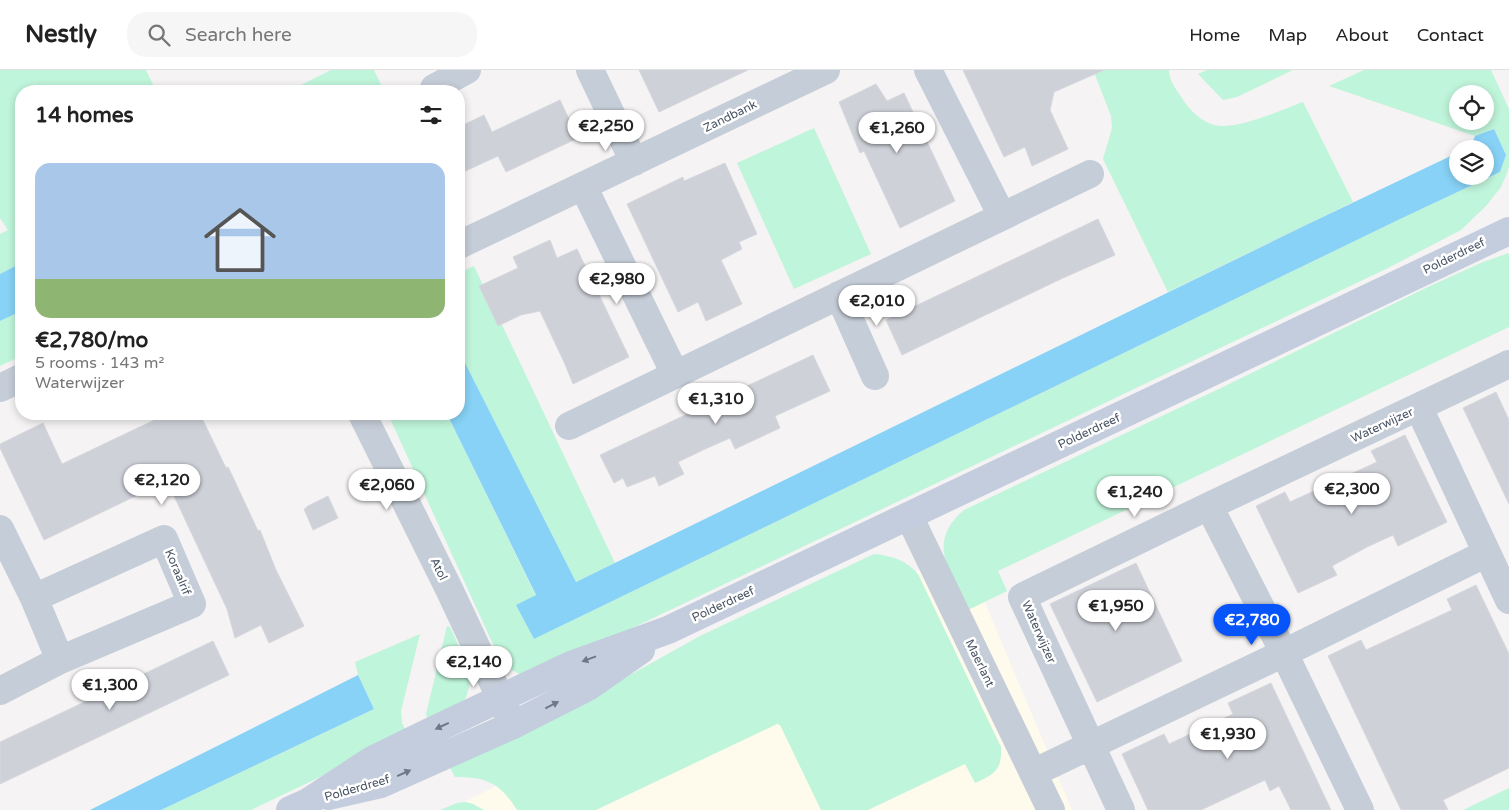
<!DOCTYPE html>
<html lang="en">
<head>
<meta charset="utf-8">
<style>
  :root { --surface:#fff; --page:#f6f6f6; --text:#222; --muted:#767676; --line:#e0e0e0; --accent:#0755fa }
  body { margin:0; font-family:"Varela Round",sans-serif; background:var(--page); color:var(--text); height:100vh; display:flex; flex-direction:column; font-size:19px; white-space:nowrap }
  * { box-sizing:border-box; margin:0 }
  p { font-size:16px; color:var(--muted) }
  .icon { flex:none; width:28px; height:28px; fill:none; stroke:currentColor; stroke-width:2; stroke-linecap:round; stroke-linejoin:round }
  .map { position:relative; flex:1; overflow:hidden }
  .side { position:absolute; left:15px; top:15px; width:450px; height:335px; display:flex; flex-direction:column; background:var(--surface); border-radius:20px; box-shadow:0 2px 8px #0003 }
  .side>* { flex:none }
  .buttons { position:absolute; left:1449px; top:15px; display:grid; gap:10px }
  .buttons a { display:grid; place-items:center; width:45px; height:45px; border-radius:50%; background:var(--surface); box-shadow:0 2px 8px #0003; font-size:25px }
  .price { position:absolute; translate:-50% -42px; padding:0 11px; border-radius:18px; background:#fff; color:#222; font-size:16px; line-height:32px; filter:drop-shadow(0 1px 2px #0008) }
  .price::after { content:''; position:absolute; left:50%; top:30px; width:15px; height:11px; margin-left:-8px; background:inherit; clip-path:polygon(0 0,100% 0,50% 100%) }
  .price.on { background:var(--accent); color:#fff }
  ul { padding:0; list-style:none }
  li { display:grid; align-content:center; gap:10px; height:265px; padding:0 20px }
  li span { display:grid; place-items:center; height:155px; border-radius:15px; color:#555 }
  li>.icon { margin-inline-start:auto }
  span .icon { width:90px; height:90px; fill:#fffc; stroke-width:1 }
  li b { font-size:21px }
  h2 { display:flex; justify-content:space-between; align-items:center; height:60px; padding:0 20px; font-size:21px }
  header { display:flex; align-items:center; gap:30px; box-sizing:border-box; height:70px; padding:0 25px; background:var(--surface); border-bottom:1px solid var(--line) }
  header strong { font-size:24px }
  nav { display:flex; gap:28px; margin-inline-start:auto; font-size:18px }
  .search { width:350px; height:45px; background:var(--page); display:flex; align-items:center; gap:12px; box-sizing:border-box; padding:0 18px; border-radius:20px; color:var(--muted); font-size:19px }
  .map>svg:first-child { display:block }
  .commercial { fill:#fefbed }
  .green { fill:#bff5da; fill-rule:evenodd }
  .water { fill:#87d2f6 }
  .building { fill:#ced1d8; stroke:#d6d8de }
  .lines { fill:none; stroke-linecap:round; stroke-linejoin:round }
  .street { stroke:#c5cdd8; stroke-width:28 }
  .secondary { stroke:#c4cddd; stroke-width:28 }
  .oneway { fill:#6d7888 }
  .labels { text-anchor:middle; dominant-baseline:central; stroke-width:5; stroke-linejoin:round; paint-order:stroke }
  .street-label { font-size:12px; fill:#485363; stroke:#fff }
</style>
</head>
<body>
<header>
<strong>Nestly</strong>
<div class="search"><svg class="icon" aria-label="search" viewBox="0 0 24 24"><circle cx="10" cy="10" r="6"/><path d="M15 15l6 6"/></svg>Search here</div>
<nav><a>Home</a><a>Map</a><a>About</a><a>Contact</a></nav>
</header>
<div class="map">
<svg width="1509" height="740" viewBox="0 0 1509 740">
  <rect width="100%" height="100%" fill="#f5f3f3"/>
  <path class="commercial" d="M962,478L1072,740H449Z"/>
  <path class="green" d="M0,0H146L156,21H21V193L0,204V164L8,160L0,148Z
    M331,0H374L384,21H289Z
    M1104,0H1169C1169,11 1176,19 1182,28C1189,40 1205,56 1221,56C1243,57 1282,40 1303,32L1353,132L1168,222L1103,89L1112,58L1111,46L1094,2Z
    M1207,0H1293L1237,27L1223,30L1198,4Z
    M1364,0H1491L1509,39V96L1507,103L1501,117L1486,136L1461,160L1386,199L540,602C535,603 528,606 523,605C507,602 498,583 491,570L388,344H447L536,526L517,535L534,569L1398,150L1500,102L1506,85L1494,59L1475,66L1329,16ZM1458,24H1485V51H1458Z
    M814,58L871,184L794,219L737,93Z
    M1509,183V257L998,501L1007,521L968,540C951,503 925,473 964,440L1223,317L1430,216L1483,192Z
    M474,196L615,493L576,512L459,281V203Z
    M21,241V286L0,296V251Z
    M874,484C892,486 906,490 918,504L1001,677C1002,700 995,704 975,713L965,694L868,740H821L780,655L777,654L596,740H517C500,713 487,707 455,707L447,692L621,610L700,566Z
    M447,556L450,557L468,596C471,608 470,625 461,635C454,641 438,648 429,652L426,644Z
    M420,564L401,641L402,653L408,665L251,740H161L374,639L358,605L355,592Z
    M1509,718V740H1463Z
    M466,732L473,734L484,740H440L457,733Z"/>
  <path class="water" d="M1494,59L1506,85L1500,102L1398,150L534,569L516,535L536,525L447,344H459V281L576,512L1306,155L1457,83L1458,106H1485V79H1466L1472,73L1475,66Z
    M21,193V241L0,251V204Z
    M358,605L374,639L161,740H90Z"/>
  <path class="building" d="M639,0H748L659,42Z
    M963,0H1104L1054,22L1050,40L1068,79L1032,96L1025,77L1004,87Z
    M876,14L887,31L904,23L955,131L900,158L864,81L860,83L839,32Z
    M560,30L578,68L506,102L498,86L459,104V57L484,45L492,62Z
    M725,93L757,164L739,172L742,179L721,190L742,234L706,251L698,232L678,242L627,134L683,107L684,111Z
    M1098,149L1115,185L1063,208L902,285L886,250Z
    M550,170L557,188L577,179L629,287L573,314L564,292L540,241L521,245L498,256L479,216L518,198L513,187Z
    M813,285L830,321L775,346L780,358L735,379L730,368L703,380L678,392L684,404L659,416L655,406L627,417L623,408L614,413L600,385Z
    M1496,322L1509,350V434L1463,338Z
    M167,344H200L226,398L228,397L232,405L258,461L260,460L276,500L304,556L269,573L261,555L235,568L227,539L167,411L44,470L0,378V374L43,353L62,394Z
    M1405,365L1447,452L1398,476L1393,465L1367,477L1332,496L1337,505L1298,523L1256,436L1285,422L1290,432L1377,392L1371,381Z
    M328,426L338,448L313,460L304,439L307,438L306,437Z
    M1136,493L1182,591L1097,632L1050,534Z
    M1476,515L1509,584V698L1443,730L1448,740H1401L1328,586L1361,570L1366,580L1452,540L1447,529Z
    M213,571L229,605L0,714V672Z
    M1271,613L1331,740H1291L1279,716L1270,721L1265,710L1201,740H1148L1122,684L1164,664L1169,674L1233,644L1228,633Z"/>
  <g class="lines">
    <path class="street" d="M590,0L634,92
      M928,0L1002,146
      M434,18L467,0
      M583,116L675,304
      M459,175L826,0
      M839,225L875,306
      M0,318L21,308
      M1419,338L1509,530
      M362,344L449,519L513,655
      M569,356L1090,104
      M1209,436L1284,583L1360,740
      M909,446L1051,740
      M0,459L34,528L60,590
      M0,621L60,590L192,534L164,469L34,528
      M1033,703L1284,583L1487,483
      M1121,740L1022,527L1209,436L1509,294"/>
    <path class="secondary" d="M328,726L381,714L513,655L588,617L641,580
      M290,740L308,732L372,690L423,665L571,595L668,560L1509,161"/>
  </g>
  <defs><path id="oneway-solid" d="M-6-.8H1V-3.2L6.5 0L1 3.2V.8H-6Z" transform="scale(1.25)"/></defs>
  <g class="oneway">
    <use href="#oneway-solid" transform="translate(589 589) rotate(160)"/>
    <use href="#oneway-solid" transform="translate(552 635) rotate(-27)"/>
    <use href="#oneway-solid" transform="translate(442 656) rotate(155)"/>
    <use href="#oneway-solid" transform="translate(404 703) rotate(-24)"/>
  </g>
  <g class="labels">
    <g class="street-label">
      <text transform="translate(730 46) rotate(-26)">Zandbank</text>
      <text transform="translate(1454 186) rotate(-26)">Polderdreef</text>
      <text transform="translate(1382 355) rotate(-25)">Waterwijzer</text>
      <text transform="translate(1089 361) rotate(-25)">Polderdreef</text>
      <text transform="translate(439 499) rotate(64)">Atol</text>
      <text transform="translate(178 502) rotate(67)">Koraalrif</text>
      <text transform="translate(723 534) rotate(-25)">Polderdreef</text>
      <text transform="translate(1039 562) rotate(66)">Waterwijzer</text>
      <text transform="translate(980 593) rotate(64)">Maerlant</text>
      <text transform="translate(357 718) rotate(-16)">Polderdreef</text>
    </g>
  </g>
</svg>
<div class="buttons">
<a><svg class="icon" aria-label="locate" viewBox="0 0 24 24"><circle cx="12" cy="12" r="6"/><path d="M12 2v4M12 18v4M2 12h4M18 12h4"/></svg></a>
<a><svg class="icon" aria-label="layers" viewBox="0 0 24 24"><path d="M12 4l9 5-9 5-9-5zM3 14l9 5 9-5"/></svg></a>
</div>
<b class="price" style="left:606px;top:82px">€2,250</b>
<b class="price" style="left:897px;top:84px">€1,260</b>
<b class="price" style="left:617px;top:235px">€2,980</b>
<b class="price" style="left:877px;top:257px">€2,010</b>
<b class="price" style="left:716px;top:355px">€1,310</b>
<b class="price" style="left:162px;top:436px">€2,120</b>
<b class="price" style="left:387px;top:441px">€2,060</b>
<b class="price" style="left:1352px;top:445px">€2,300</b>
<b class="price" style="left:1135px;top:448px">€1,240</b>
<b class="price" style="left:1116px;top:562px">€1,950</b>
<b class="price on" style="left:1252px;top:576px">€2,780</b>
<b class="price" style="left:474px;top:618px">€2,140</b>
<b class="price" style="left:110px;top:641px">€1,300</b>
<b class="price" style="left:1228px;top:690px">€1,930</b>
<section class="side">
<h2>14 homes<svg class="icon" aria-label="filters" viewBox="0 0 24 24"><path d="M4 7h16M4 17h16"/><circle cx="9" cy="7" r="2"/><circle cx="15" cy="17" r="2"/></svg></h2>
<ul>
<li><span style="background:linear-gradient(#a9c7e8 75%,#8fb573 0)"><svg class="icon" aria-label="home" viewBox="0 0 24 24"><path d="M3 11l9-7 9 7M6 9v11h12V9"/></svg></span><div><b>€2,780/mo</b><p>5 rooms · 143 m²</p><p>Waterwijzer</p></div></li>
</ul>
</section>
</div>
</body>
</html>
